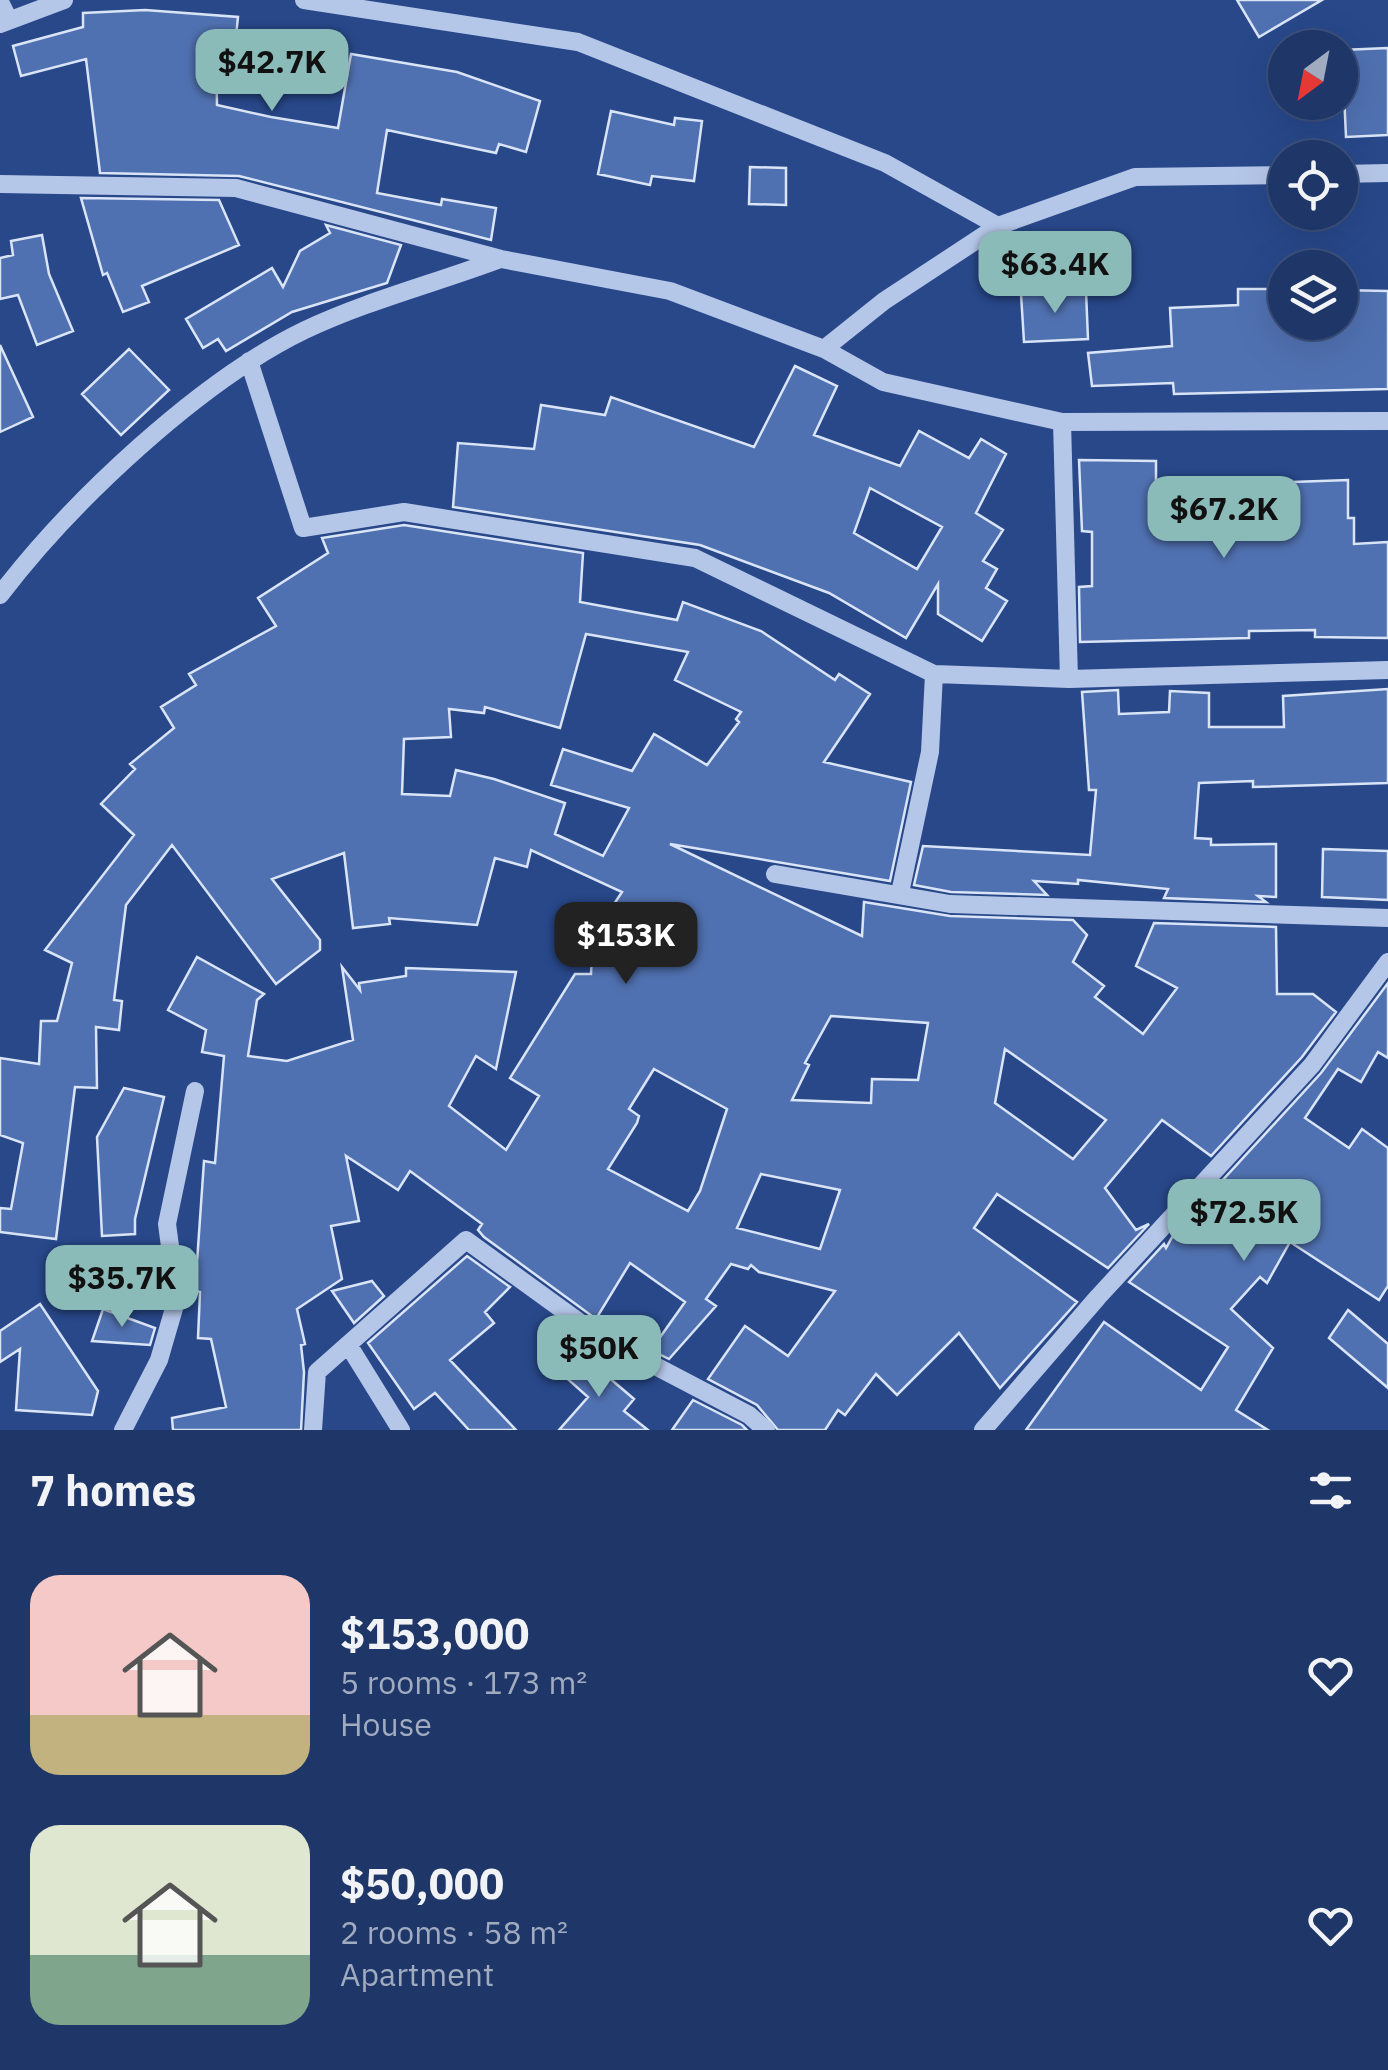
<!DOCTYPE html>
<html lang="en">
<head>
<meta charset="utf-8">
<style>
  :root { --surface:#1e3668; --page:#263e6e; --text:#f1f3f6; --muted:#a1abc0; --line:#3c507c; --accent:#8bbbb9 }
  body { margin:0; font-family:"IBM Plex Sans",sans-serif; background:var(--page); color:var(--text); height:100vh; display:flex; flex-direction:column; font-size:38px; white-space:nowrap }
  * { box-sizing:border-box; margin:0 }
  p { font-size:32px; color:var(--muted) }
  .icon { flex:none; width:55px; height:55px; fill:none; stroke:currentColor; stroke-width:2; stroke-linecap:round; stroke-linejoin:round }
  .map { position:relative; height:1430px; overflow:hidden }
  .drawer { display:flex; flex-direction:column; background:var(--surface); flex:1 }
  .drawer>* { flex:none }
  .needle { width:65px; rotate:212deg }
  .fabs { position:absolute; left:1268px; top:30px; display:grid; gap:20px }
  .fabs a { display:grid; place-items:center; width:90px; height:90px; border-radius:50%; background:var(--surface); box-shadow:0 10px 40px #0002,0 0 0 2px var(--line); font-size:50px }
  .price { position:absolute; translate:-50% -85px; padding:0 22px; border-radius:20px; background:var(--accent); color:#111; font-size:32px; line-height:65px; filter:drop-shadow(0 2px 5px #0008) }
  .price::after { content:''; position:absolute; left:50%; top:60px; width:30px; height:22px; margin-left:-15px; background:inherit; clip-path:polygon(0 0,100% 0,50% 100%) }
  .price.selected { background:#222; color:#fff }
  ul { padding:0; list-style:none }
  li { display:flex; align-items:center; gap:30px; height:250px; padding:0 30px }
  li span { display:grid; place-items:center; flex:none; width:280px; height:200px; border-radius:30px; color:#555 }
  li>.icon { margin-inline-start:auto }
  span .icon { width:120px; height:120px; fill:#fffc; stroke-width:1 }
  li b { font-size:42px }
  h2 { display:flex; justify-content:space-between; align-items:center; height:120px; padding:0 30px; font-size:42px }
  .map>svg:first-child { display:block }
  .building { fill:#5071b1; stroke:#d9e4f7; stroke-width:2.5; fill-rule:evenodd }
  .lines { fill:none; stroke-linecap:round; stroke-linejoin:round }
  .minor { stroke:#b5c7e9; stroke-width:18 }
</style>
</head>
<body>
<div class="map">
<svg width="1388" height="1430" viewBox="0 0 1388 1430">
  <rect width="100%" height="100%" fill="#28488a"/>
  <path class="building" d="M1237,0H1322L1259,37Z
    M145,10L238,17L235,46L216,45L217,105L271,117L338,128L351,54L457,72L540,101L526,152L499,144L496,153L387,130L377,193L441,205L442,199L496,208L491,240L239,176L100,173L86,59L21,76L13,46L83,27V13Z
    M1388,48V135L1346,137L1342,50Z
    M611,111L674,125L675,118L702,121L694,181L652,176L650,185L598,174Z
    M750,167L786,168V205L749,204Z
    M81,198L219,200L239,245L142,286L149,302L123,312L107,273L103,275Z
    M326,225L401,245L387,283L292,312L226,351L218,339L203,348L186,319L272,268L283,287L300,251L330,233Z
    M42,235L49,274L73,331L37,345L18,295L0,299V258L13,255L11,241Z
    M1238,289H1275V296L1285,294V322H1340V290L1388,291V389L1174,394L1173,383L1092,386L1088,353L1172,346L1170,308L1238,305Z
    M1086,291L1088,339L1024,342L1021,294Z
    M0,345L33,417L0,432Z
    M129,349L169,390L121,435L82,394Z
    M795,366L837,386L814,435L900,466L919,431L969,458L981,439L1006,454L976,513L1003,530L983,561L997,569L986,588L1007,601L982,641L938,614V584L906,638L829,593L700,545L453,507L458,443L534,449L541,405L605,415L611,397L754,447ZM870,488L942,527L917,569L854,533Z
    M1079,460L1156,461V492H1294L1293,482L1348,480V518H1354V544L1388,542V638L1315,637V630L1249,631V638L1080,642L1079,587L1092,586V532L1082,531Z
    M404,525L583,553L580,602L677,620L683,602L761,631L835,680L839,674L870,694L824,762L911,782L890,881L670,844L862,936L864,902L950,916L1073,920L1087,935L1073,962L1104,986L1095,997L1143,1034L1177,988L1136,966L1154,923L1276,927L1277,994H1313L1336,1012L1302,1057L1211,1156L1162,1120L1105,1188L1136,1230L1149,1224L1108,1268L997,1194L974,1228L1077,1302L1000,1388L959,1333L897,1395L876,1374L845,1415L838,1410L825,1430H778L757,1405L708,1379L745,1326L788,1356L835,1291L759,1272L751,1265L748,1269L731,1264L706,1299L716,1306L669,1359L651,1350L685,1302L630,1263L596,1319L484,1237L478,1230L482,1224L410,1171L398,1190L346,1156L359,1221L331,1226L342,1279L297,1309L305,1344L301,1345L304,1372L301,1430H173L172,1418L226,1407L211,1339L198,1338L200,1292L195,1291L204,1161L215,1163L224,1056L202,1052L206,1030L168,1010L197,957L264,994L257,1000L248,1056L287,1061L353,1040L342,967L360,990L359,983L406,976V968L516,972L496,1069L476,1056L449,1106L506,1150L539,1096L510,1078L575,974H591L593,936L622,892L531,850L527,867L495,858L477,925L389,918L390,924L353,928L344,853L272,879L320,940V950L276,984L172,845L126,905L114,1000L122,1001L119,1030L96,1027L97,1088L75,1087L56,1239L0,1232V1208L11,1209L23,1143L0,1135V1058L39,1064L41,1021H57L72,963L45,950L134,835L101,804L135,769L130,764L174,728L161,707L196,685L189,674L276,626L258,598L328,553L322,538ZM586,634L688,652L675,680L741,712L736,719L739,722L707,765L654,734L632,771L563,749L551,785L629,808L603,856L555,834L565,803L494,779L456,770L450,796L402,794L404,739L451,737L449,709L484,713L485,707L560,728ZM831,1016L928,1023L918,1080L872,1079L871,1103L792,1100L809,1065L805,1063ZM1005,1049L1106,1120L1073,1159L995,1103ZM654,1069L727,1109L700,1191L688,1211L608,1169L637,1123L639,1116L629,1109ZM761,1174L840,1190L820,1249L737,1228Z
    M1388,689V783L1253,787V781L1199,783L1195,838L1211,839V845L1276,844V897L1258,896L1266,902L1164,898L1168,889L1078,880V884L1034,881L1047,895L951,892L914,885L923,846L1090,855L1096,790H1089L1082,692L1118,690L1119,714L1169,712L1170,691L1209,693V727H1284L1283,696Z
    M1323,849L1388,851V900L1322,897Z
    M1388,983V1058L1378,1052L1361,1082L1338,1069L1305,1118L1349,1148L1362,1129L1388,1148V1286L1379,1300L1290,1242L1267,1283L1260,1277L1231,1309L1273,1348L1236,1410L1268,1430H1026L1104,1322L1201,1390L1228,1347L1129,1282L1164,1244L1166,1248L1175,1232L1321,1073Z
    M124,1088L164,1097L135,1219V1234L102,1236L97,1137Z
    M467,1256L510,1287L485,1312L494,1323L450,1360L516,1430H469L435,1393L414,1409L368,1343Z
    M372,1281L384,1296L354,1323L332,1291Z
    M40,1304L98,1391L92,1415L16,1410L20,1349L0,1362V1331Z
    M103,1309L155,1328L150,1345L92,1341Z
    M1348,1310L1388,1344V1388L1329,1338Z
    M580,1353L634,1399L624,1411L648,1430H559L588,1397L562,1374Z
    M693,1400L742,1425L747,1430H672Z"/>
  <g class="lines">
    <path class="minor" d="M304,0L578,42L885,163L998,226
      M0,2L9,20
      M0,24L64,0
      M1340,174L1388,173
      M0,184L236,188L501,259L670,291L824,349L884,301L998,226L1135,177L1285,175
      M824,349L883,382L1062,422L1388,421
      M249,361L303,528L404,512L695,558L934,674L1069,679L1388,670
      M1062,422L1069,679
      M0,595C71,502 199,381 305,330C366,301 436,283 500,259
      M775,874L950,904L1388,918
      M900,893L930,752L934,674
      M349,1346L401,1430
      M123,1430L159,1360L177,1298L167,1224L195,1091
      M313,1430L317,1372L466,1240L600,1337L749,1415L766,1430
      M983,1430L1098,1297L1312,1065L1388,962"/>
  </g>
</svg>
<div class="fabs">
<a><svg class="needle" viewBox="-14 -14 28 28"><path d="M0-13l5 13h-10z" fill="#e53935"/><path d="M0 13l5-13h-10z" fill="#a1abc0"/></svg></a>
<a><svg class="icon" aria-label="locate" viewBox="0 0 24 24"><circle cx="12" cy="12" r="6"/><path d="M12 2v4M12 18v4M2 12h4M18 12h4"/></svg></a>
<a><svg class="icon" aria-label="layers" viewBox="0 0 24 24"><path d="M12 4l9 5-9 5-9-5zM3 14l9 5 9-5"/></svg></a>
</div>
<b class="price" style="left:272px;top:114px">$42.7K</b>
<b class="price" style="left:1055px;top:316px">$63.4K</b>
<b class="price" style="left:1224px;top:561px">$67.2K</b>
<b class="price selected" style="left:626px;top:987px">$153K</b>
<b class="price" style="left:1244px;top:1264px">$72.5K</b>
<b class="price" style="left:122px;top:1330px">$35.7K</b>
<b class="price" style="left:599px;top:1400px">$50K</b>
</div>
<section class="drawer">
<h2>7 homes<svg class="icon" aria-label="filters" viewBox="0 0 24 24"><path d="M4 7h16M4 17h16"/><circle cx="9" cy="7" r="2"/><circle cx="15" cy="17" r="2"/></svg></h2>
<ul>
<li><span style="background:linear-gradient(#f6c9c9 70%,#c2b280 0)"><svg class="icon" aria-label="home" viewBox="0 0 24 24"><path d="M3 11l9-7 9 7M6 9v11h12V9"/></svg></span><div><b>$153,000</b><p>5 rooms · 173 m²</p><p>House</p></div><svg class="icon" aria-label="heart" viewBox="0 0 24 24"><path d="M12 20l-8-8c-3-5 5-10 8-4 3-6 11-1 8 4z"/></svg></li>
<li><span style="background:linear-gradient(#dfe7d0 65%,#7fa58c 0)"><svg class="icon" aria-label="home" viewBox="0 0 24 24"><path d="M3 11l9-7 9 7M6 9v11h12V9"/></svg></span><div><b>$50,000</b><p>2 rooms · 58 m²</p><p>Apartment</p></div><svg class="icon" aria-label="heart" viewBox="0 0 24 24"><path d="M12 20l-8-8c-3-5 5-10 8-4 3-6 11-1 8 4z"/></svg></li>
</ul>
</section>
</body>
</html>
